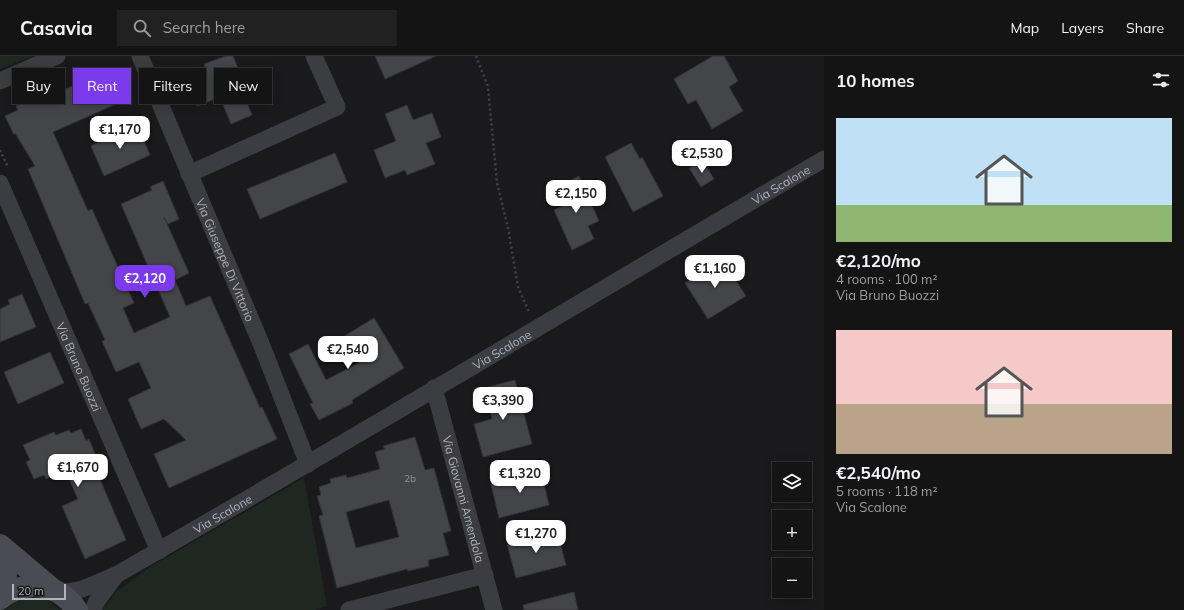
<!DOCTYPE html>
<html lang="en">
<head>
<meta charset="utf-8">
<style>
  :root { --surface:#141415; --page:#212122; --text:#f1f3f6; --muted:#9d9ea0; --line:#333334; --accent:#7c3aed }
  body { margin:0; font-family:Mulish,sans-serif; background:var(--page); color:var(--text); height:100vh; display:flex; flex-direction:column; font-size:15px; white-space:nowrap }
  * { box-sizing:border-box; margin:0 }
  p { font-size:13px; color:var(--muted) }
  .icon { flex:none; width:22px; height:22px; fill:none; stroke:currentColor; stroke-width:2; stroke-linecap:round; stroke-linejoin:round }
  .map { position:relative; flex:1; overflow:hidden }
  .details { display:flex; flex-direction:column; background:var(--surface); width:360px }
  .details>* { flex:none }
  .guide { position:absolute; left:12px; top:12px; width:380px; height:36px; display:flex; gap:8px }
  .controls { position:absolute; left:772px; top:406px; display:grid; gap:8px }
  .controls a { display:grid; place-items:center; width:40px; height:40px; border-radius:0px; background:var(--surface); box-shadow:0 2px 10px #0003,0 0 0 1px var(--line); font-size:20px }
  .scale { position:absolute; left:12px; bottom:10px; width:54px; box-sizing:border-box; padding-left:4px; border:2px solid #acb3bc; border-top:0; font-size:11px; line-height:14px; white-space:nowrap; color:#acb3bc; -webkit-text-stroke:3px #151517; paint-order:stroke }
  .price { position:absolute; translate:-50% -34px; padding:0 9px; border-radius:8px; background:#fff; color:#222; font-size:13px; line-height:26px; filter:drop-shadow(0 1px 2px #0008) }
  .price::after { content:''; position:absolute; left:50%; top:24px; width:12px; height:9px; margin-left:-6px; background:inherit; clip-path:polygon(0 0,100% 0,50% 100%) }
  .price.on { background:var(--accent); color:#fff }
  ul { padding:0; list-style:none }
  li { display:grid; align-content:center; gap:8px; height:212px; padding:0 12px }
  li span { display:grid; place-items:center; height:124px; border-radius:0px; color:#555 }
  li>.icon { margin-inline-start:auto }
  span .icon { width:72px; height:72px; fill:#fffc; stroke-width:1 }
  li b { font-size:17px }
  h2 { display:flex; justify-content:space-between; align-items:center; height:48px; padding:0 12px; font-size:17px }
  .tag { padding:0 14px; border-radius:0px; background:var(--surface); box-shadow:0 2px 10px #0003,0 0 0 1px var(--line); font-size:14px; line-height:36px }
  .tag.on { background:var(--accent); color:#fff }
  header { display:flex; align-items:center; gap:24px; box-sizing:border-box; height:56px; padding:0 20px; background:var(--surface); border-bottom:1px solid var(--line) }
  header strong { font-size:19px }
  nav { display:flex; gap:22px; margin-inline-start:auto; font-size:14px }
  .search { width:280px; height:36px; background:var(--page); display:flex; align-items:center; gap:10px; box-sizing:border-box; padding:0 14px; border-radius:0px; color:var(--muted); font-size:15px }
  main { display:flex; flex:1; min-height:0 }
  .map>svg:first-child { display:block }
  .green { fill:#1f2820 }
  .building { fill:#444549; stroke:#343438; fill-rule:evenodd }
  .lines { fill:none; stroke-linecap:round; stroke-linejoin:round }
  .path { stroke:#414449; stroke-width:2.5; stroke-dasharray:2 3; stroke-linecap:butt }
  .street { stroke:#3b3d42; stroke-width:17 }
  .secondary { stroke:#494c52; stroke-width:22 }
  .labels { text-anchor:middle; dominant-baseline:central; stroke-width:3; stroke-linejoin:round; paint-order:stroke }
  .number-label { font-size:10px; fill:#92989f }
  .street-label { font-size:12px; fill:#acb3bc; stroke:#151517 }
</style>
</head>
<body>
<header>
<strong>Casavia</strong>
<div class="search"><svg class="icon" aria-label="search" viewBox="0 0 24 24"><circle cx="10" cy="10" r="6"/><path d="M15 15l6 6"/></svg>Search here</div>
<nav><a>Map</a><a>Layers</a><a>Share</a></nav>
</header>
<main>
<div class="map">
<svg width="824" height="554" viewBox="0 0 824 554">
  <rect width="100%" height="100%" fill="#1a1a1c"/>
  <path class="green" d="M0,0H34L0,13Z
    M304,422L327,550L314,554H103L116,536L150,511Z
    M36,541L47,544L60,554H6C15,545 23,542 36,541Z"/>
  <path class="building" d="M226,0H233L241,19L255,13L265,37L246,44L252,59L231,68L220,41L197,50L186,22L206,14L204,8Z
    M375,0H436L385,23Z
    M713,0H724L738,25L729,31L743,55L712,73L696,44L688,48L674,23Z
    M111,13L125,44L53,76L88,155L92,153L134,247L123,252L134,277L170,261L121,148L152,134L150,131L163,125L179,163L168,168L164,161L189,217L175,224L186,250L210,240L260,352L262,351L277,383L169,432L154,398L186,384L164,363L141,373L128,343L151,332L139,306L116,316L102,285L105,284L88,247L85,248L28,113L35,110L15,77L14,79L5,60L18,54L16,50L45,37L47,41Z
    M407,49L413,64L432,57L441,81L426,87L435,108L407,119L405,114L385,122L374,94L396,85L385,58Z
    M137,69L150,99L104,120L91,90Z
    M631,87L640,103L642,101L663,140L633,156L605,101Z
    M335,97L347,126L260,163L247,133Z
    M703,105L714,123L701,131L689,112Z
    M579,120L599,165L588,170L594,183L572,194L554,154L567,148L559,130Z
    M722,203L746,240L708,263L685,227Z
    M22,238L36,271L0,286V253L10,248L8,244Z
    M374,262L404,312L352,344L353,347L319,364L310,348L313,347L289,298L308,288L326,324L359,307L343,281Z
    M50,296L64,327L18,348L4,316Z
    M515,324L532,388L483,401L474,368L492,363L484,332Z
    M81,373L86,385L89,383L98,405L93,407L126,484L85,503L62,450L78,443L65,414L46,423L44,419L34,423L26,406L30,404L23,389L54,376L56,379L69,374L71,377Z
    M415,381L425,414L434,412L451,475L443,477L449,499L428,504L429,510L408,515L407,513L337,532L319,460L323,459L317,440L321,439L319,431L331,427L330,423L346,419L347,422L380,413L375,396L385,393L383,390ZM389,444L399,481L356,492L346,456Z
    M541,415L549,449L499,462L491,428Z
    M557,475L566,509L516,522L507,488Z
    M574,536L578,554H524L523,549Z"/>
  <g class="lines">
    <path class="path" d="M476,0L488,31L497,127L508,172L518,231L529,256
      M0,94L8,111"/>
    <g class="street">
      <path id="s1" d="M140,0L262,290L308,408"/>
      <path d="M0,25L57,0"/>
      <path d="M189,118L337,51L314,0"/>
      <path id="s2" d="M0,127L159,495"/>
      <path id="s3" d="M434,332L494,554"/>
      <path id="s4" d="M58,535C77,539 98,526 116,519C353,383 588,241 824,103"/>
      <path d="M93,554L97,545L116,519"/>
      <path d="M349,554L485,519"/>
    </g>
    <path class="secondary" d="M0,489L51,532
      M0,490L6,518L0,542
      M0,543C26,522 58,527 77,554"/>
  </g>
  <g class="labels">
    <g class="number-label">
      <text x="410" y="422">2b</text>
    </g>
    <g class="street-label">
      <text stroke="none"><textPath href="#s4" startOffset="832">Via Scalone</textPath></text>
      <text stroke="none"><textPath href="#s1" startOffset="221">Via Giuseppe Di Vittorio</textPath></text>
      <text stroke="none"><textPath href="#s4" startOffset="508">Via Scalone</textPath></text>
      <text stroke="none"><textPath href="#s2" startOffset="200">Via Bruno Buozzi</textPath></text>
      <text stroke="none"><textPath href="#s3" startOffset="115">Via Giovanni Amendola</textPath></text>
      <text stroke="none"><textPath href="#s4" startOffset="184">Via Scalone</textPath></text>
    </g>
  </g>
</svg>
<div class="controls">
<a><svg class="icon" aria-label="layers" viewBox="0 0 24 24"><path d="M12 4l9 5-9 5-9-5zM3 14l9 5 9-5"/></svg></a>
<a>+</a>
<a>−</a>
</div>
<div class="scale">20 m</div>
<b class="price" style="left:120px;top:94px">€1,170</b>
<b class="price" style="left:702px;top:118px">€2,530</b>
<b class="price" style="left:576px;top:158px">€2,150</b>
<b class="price" style="left:715px;top:233px">€1,160</b>
<b class="price on" style="left:145px;top:243px">€2,120</b>
<b class="price" style="left:348px;top:314px">€2,540</b>
<b class="price" style="left:503px;top:365px">€3,390</b>
<b class="price" style="left:78px;top:432px">€1,670</b>
<b class="price" style="left:520px;top:438px">€1,320</b>
<b class="price" style="left:536px;top:498px">€1,270</b>
<div class="guide">
<a class="tag">Buy</a>
<a class="tag on">Rent</a>
<a class="tag">Filters</a>
<a class="tag">New</a>
</div>
</div>
<section class="details">
<h2>10 homes<svg class="icon" aria-label="filters" viewBox="0 0 24 24"><path d="M4 7h16M4 17h16"/><circle cx="9" cy="7" r="2"/><circle cx="15" cy="17" r="2"/></svg></h2>
<ul>
<li><span style="background:linear-gradient(#bfe0f5 70%,#8fb573 0)"><svg class="icon" aria-label="home" viewBox="0 0 24 24"><path d="M3 11l9-7 9 7M6 9v11h12V9"/></svg></span><div><b>€2,120/mo</b><p>4 rooms · 100 m²</p><p>Via Bruno Buozzi</p></div></li>
<li><span style="background:linear-gradient(#f6c9c9 60%,#b9a48a 0)"><svg class="icon" aria-label="home" viewBox="0 0 24 24"><path d="M3 11l9-7 9 7M6 9v11h12V9"/></svg></span><div><b>€2,540/mo</b><p>5 rooms · 118 m²</p><p>Via Scalone</p></div></li>
</ul>
</section>
</main>
</body>
</html>
